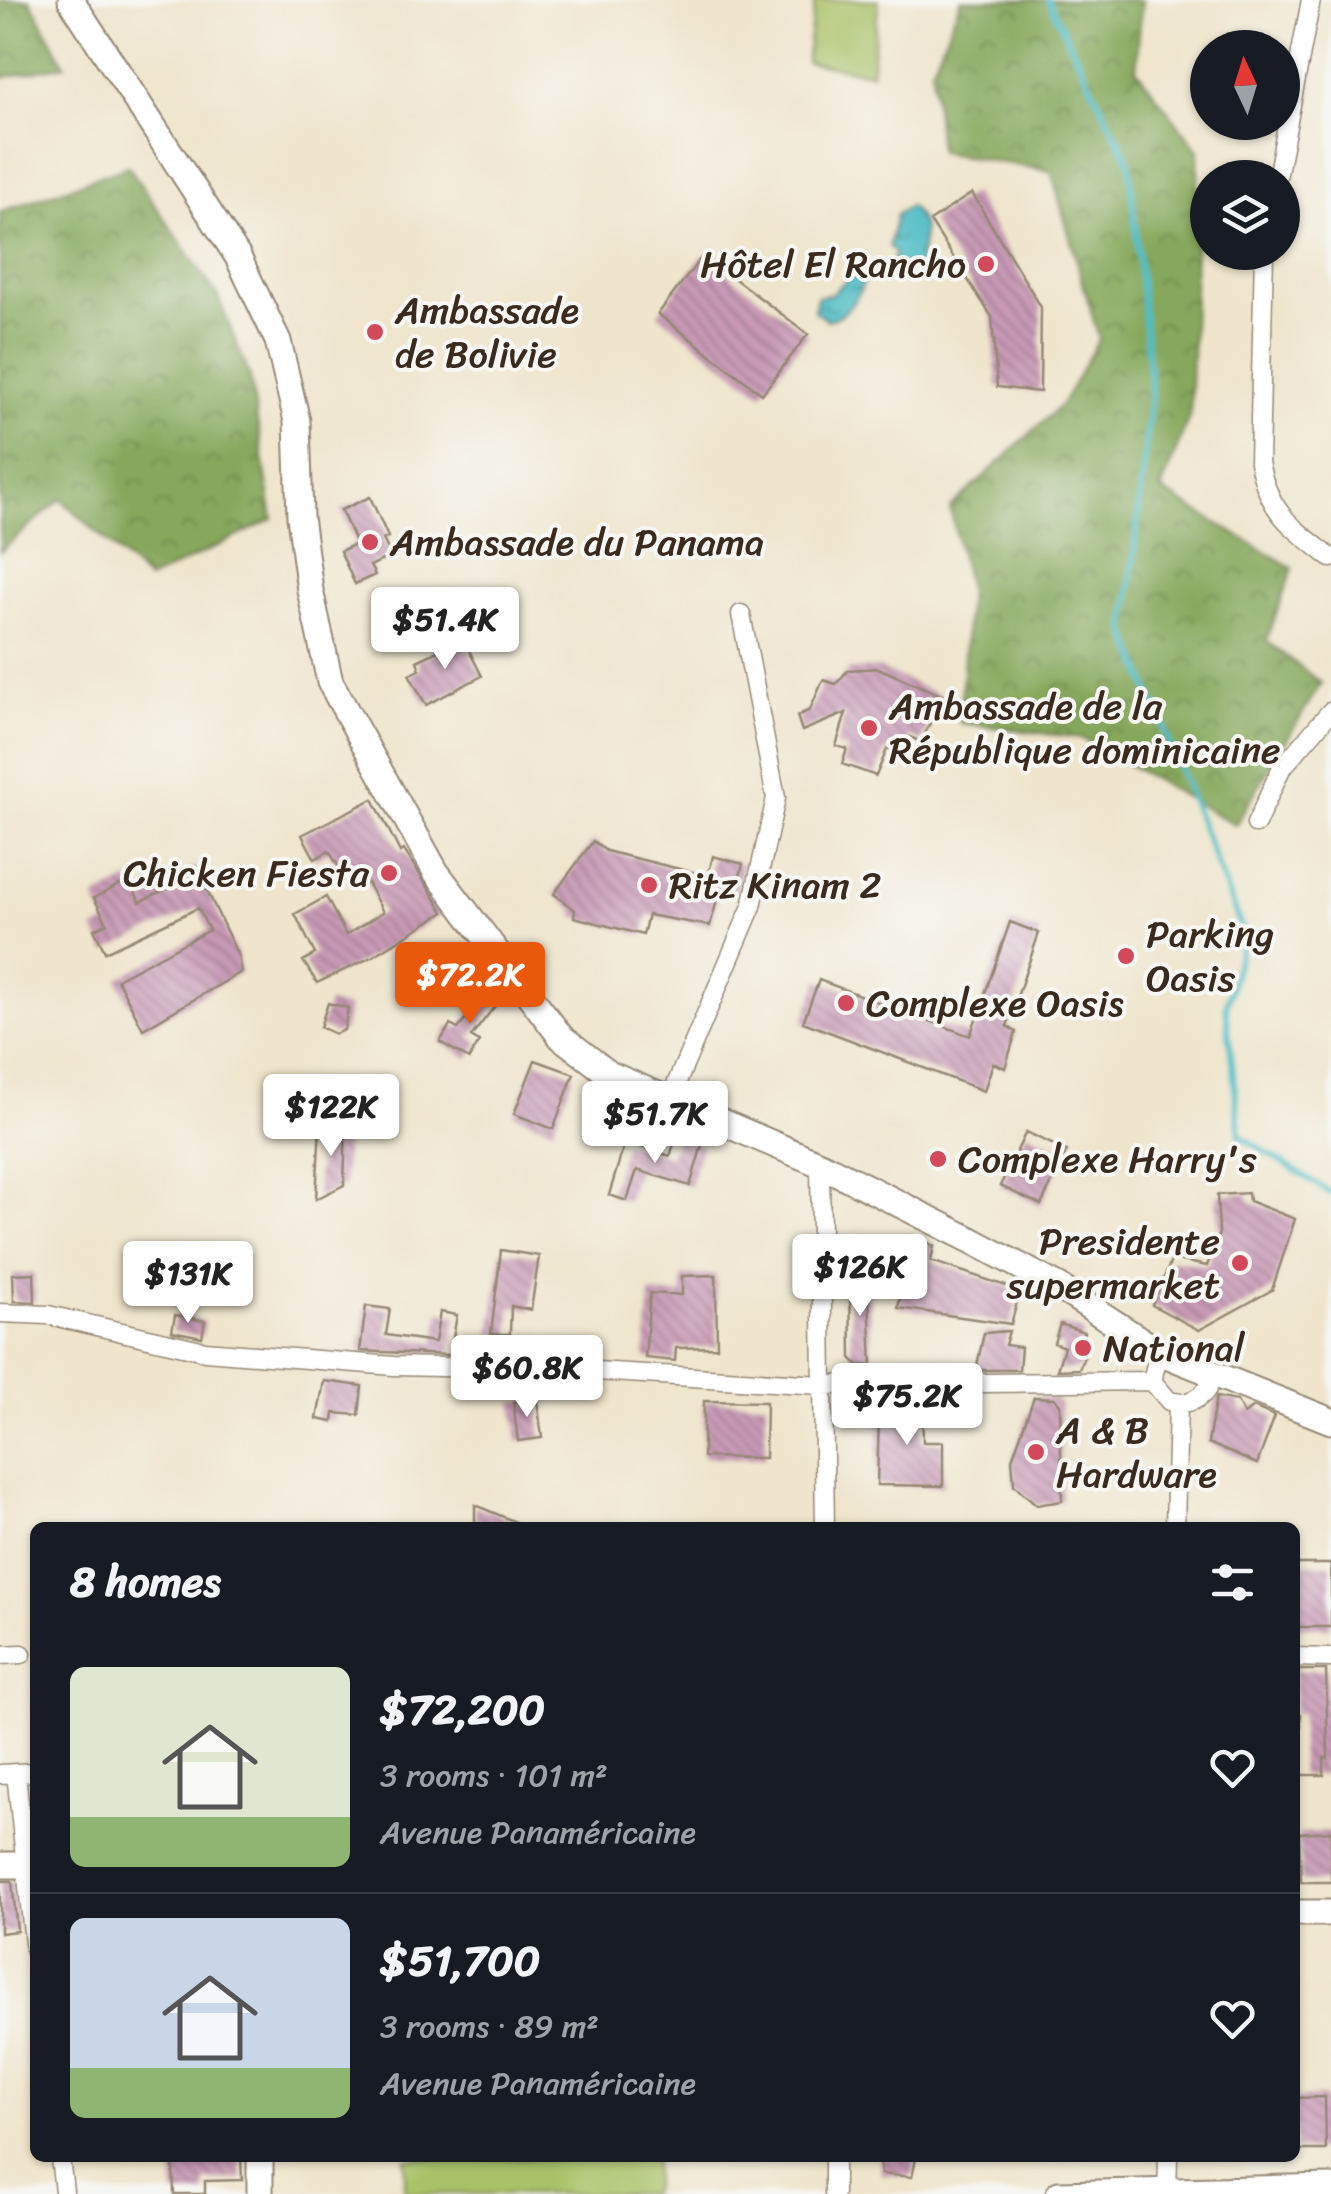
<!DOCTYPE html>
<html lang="en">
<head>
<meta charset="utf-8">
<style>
  :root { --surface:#171b24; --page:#20242c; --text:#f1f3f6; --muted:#9ea1a6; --line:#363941; --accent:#ea580c }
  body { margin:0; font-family:Sriracha,sans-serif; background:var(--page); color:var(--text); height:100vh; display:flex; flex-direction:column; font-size:38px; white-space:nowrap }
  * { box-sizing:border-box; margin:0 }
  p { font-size:32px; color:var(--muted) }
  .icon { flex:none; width:55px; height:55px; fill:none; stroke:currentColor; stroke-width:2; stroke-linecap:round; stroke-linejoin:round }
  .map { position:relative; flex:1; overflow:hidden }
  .details { position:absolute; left:30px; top:1522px; width:1270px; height:640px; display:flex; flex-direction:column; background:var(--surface); border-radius:15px; box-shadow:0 2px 8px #0004 }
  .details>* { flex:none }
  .needle { width:65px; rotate:356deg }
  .tools { position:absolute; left:1190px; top:30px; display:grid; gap:20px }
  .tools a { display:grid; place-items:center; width:110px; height:110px; border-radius:50%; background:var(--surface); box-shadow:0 2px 8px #0004; font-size:50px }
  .price { position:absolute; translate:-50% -85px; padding:0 22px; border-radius:10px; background:#fff; color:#222; font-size:32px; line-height:65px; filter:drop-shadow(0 2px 5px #0008) }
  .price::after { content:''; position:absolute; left:50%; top:60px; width:30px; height:22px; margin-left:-15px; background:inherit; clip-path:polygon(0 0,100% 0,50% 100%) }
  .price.selected { background:var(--accent); color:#fff }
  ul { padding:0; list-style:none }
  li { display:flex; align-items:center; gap:30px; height:250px; padding:0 40px }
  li+li { border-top:2px solid var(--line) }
  li span { display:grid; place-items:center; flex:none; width:280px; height:200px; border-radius:15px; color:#555 }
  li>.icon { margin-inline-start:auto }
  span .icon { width:120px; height:120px; fill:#fffc; stroke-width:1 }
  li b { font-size:42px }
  h2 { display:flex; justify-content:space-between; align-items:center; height:120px; padding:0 40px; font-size:42px }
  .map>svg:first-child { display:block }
  .green { fill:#a9c267; stroke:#727642; stroke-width:2.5 }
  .forest { fill:url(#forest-crowns); stroke:#60693d; stroke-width:2.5 }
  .water { fill:url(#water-ripples); stroke:#457472; stroke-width:2.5 }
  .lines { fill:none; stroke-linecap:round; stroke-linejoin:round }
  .stream { stroke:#4fbdc5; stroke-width:6 }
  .building { fill:url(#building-back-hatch) }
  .street-casing { stroke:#958875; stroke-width:21 }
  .secondary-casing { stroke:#958875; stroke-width:29 }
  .street { stroke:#fff; stroke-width:18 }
  .secondary { stroke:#fff; stroke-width:25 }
  .poi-dot { fill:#d1495b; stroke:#f6f6f2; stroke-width:4 }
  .labels { text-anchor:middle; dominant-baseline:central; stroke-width:8; stroke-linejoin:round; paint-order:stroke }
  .poi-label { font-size:38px; fill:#3b2a1e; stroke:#f6f6f2; text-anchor:start }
</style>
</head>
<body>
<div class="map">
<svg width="1331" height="2194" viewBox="0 0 1331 2194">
  <defs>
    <pattern id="forest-crowns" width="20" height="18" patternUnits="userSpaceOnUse" patternTransform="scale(2.5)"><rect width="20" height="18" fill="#86a85c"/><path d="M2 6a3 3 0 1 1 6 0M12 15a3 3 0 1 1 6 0" fill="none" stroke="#6f894b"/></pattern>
    <pattern id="water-ripples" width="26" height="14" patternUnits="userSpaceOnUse" patternTransform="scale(2.5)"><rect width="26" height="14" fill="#4fbdc5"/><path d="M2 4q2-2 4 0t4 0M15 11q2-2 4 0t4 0" fill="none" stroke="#439a9f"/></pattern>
    <pattern id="building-back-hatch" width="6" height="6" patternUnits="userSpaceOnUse" patternTransform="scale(2.5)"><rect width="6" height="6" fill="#c89ab6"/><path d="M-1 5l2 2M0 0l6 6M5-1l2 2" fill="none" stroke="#a47e93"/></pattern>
  </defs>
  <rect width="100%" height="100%" fill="#f6f6f2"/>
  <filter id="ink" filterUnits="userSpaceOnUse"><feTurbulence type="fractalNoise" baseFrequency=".01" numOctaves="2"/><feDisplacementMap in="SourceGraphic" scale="20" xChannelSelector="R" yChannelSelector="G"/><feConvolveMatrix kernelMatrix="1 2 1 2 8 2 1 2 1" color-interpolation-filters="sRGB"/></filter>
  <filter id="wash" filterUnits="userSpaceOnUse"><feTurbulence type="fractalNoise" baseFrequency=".0048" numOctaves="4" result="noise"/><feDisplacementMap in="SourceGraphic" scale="40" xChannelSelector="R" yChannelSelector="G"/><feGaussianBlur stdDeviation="2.25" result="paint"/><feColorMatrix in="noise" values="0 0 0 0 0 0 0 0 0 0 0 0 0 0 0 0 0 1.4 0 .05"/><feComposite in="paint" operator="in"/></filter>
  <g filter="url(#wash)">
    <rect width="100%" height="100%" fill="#efe5cc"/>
    <path class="green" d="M815,0H879L871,73L806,62Z
      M405,2158H654V2185L649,2194H405Z"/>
    <path class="forest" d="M0,0H30L65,65L0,78Z
      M961,0H1142L1136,69L1199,151L1190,414L1161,490L1293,568L1266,641L1321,683L1235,825L1081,738L960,723L968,588L950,508L1061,405L1099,339L1051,171L939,152L932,69Z
      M128,166L217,295L250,377L273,519L148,580L61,499L0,552V212Z"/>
    <path class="water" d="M909,206C932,227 920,238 919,266H901L893,274L888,268L895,254L889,246L896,215Z
      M857,271L864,279C859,298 847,316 827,320L814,311L817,297L831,294Z"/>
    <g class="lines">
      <path class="stream" d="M1048,0L1129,161L1151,392L1126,630L1244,935L1226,1007L1240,1136L1331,1193"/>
    </g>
    <g id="blocks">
      <path class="building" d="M972,193L1041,307L1040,392L997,387L992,317L930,221Z
        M703,255L808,334L762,394L658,314Z
        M370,497L388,537L383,539L391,556L370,566L375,575L355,584L340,551L356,544L341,510Z
        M463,639L482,676L426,705L409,674L420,670L417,661Z
        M878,668L943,696L921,742L910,737L903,755L887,749L876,776L842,764L847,749L836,746L846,713L802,731L797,716L810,710L823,680L836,684L848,670Z
        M373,799L400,852L404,850L444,912L372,957L317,983L303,961L315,954L295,914L326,897L346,935L383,912L359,868L345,877L329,851L315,859L302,835Z
        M593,841L606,851L708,876L713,856L743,864L736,892L720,889L710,926L648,915L643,935L574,917L575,910L554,894Z
        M196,867L238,956L241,972L143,1029L117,979L209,930L198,908L105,952L94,929L107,923L94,898L129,880L140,902L174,885L171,879Z
        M1010,922L1039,933L1007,1026L1016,1032L1005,1068L993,1063L984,1091L803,1022L819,980L970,1036Z
        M489,989L501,998L471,1037L479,1042L469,1059L440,1042L450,1025L458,1029Z
        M328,1003L348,1008L344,1030L335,1034L320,1027Z
        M535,1060L574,1074L553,1129L514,1114Z
        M320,1124L346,1125L344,1185L316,1199Z
        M1026,1132L1067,1151L1041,1205L1000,1186Z
        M676,1138L702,1145L690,1186L637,1170L627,1201L609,1195L625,1142L670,1156Z
        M1248,1193L1249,1201L1295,1219L1272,1290L1199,1330L1152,1305L1172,1259L1207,1266L1219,1233L1217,1195Z
        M913,1236L934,1246L931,1261L1012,1288L1019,1295L1011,1324L898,1308Z
        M501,1250L539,1256L531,1310L511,1306L510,1334H491Z
        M850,1272H868L872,1366L858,1365L851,1358Z
        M34,1273L35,1302L14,1301L13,1274Z
        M716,1275L717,1347L676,1348L675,1361L645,1358L650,1293L682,1295V1276Z
        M366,1306L390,1309L386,1335L435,1342L440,1312L457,1315L450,1355L360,1351Z
        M175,1315L205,1321L202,1337L172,1331Z
        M1060,1324L1084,1332L1078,1352L1085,1354L1079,1369L1057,1370L1064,1347L1054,1343Z
        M1009,1331L1005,1345L1021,1347L1019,1370H976L984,1333Z
        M324,1381L362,1386L359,1415L334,1413L333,1422L317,1419Z
        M1034,1397L1054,1398L1060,1404L1062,1501L1037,1505L1014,1485L1012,1459Z
        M1216,1397L1237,1401L1244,1414L1253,1407L1275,1416L1257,1464L1208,1443Z
        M537,1399L542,1438L518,1441L513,1402Z
        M895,1400L918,1401L922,1407L923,1442H943V1486L877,1485L879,1416L884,1415L883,1404H896Z
        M704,1401L766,1402L765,1458L703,1457Z
        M475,1505L528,1527V1528H475Z
        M1295,1564H1331V1627H1295Z
        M1295,1670H1326L1328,1758H1324V1775H1300L1301,1714H1295Z
        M1331,1831V1882H1301L1299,1833Z
        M0,1881H12L17,1931L0,1933Z
        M1325,2097L1326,2150H1295V2098Z
        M173,2158H241L242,2180L205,2181V2194H174Z
        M880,2158H916L912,2177L881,2174Z"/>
    </g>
  </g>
  <g filter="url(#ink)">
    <use href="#blocks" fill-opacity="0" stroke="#958875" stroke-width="2.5"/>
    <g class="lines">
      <defs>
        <path id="street" d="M1277,178L1311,0
          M1264,252L1259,462C1269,514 1292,527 1331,558
          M1256,824L1281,769L1331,711
          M669,1101L752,906L776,798L741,614
          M820,1164L825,1528
          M0,1313L48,1315L205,1351L394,1366L580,1370L821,1385L1152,1381
          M1159,1352L1152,1381L1169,1401C1191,1407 1207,1397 1213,1375
          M1175,1528L1178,1403
          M0,1655L22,1654
          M1295,1657L1331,1658
          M16,1773L35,1952
          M0,1774L35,1772
          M60,2158L64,2191
          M834,2158V2194
          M1167,2194L1168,2158"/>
        <path id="secondary" d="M71,0L238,257L278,341L297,421L300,517L310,590L330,682L436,872L561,1037L609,1074L820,1164L971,1240L1059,1287L1159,1352L1331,1421
          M0,1865H35
          M1295,1913H1331
          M260,2194V2158
          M1059,2194L1331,2187"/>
      </defs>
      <use href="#street" class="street-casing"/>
      <use href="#secondary" class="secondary-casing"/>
      <use href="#street" class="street"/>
      <use href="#secondary" class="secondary"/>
    </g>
  </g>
  <g class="poi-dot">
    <circle cx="986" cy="264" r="10"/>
    <circle cx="375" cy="332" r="10"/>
    <circle cx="370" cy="542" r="10"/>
    <circle cx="869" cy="728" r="10"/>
    <circle cx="389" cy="873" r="10"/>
    <circle cx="649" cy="885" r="10"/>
    <circle cx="1126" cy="956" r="10"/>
    <circle cx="846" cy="1003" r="10"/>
    <circle cx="938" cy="1159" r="10"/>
    <circle cx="1240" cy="1263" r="10"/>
    <circle cx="1083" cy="1348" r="10"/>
    <circle cx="1036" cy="1452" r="10"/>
  </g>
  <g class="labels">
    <g class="poi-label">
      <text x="966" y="264" text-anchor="end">Hôtel El Rancho</text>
      <text x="395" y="310">Ambassade<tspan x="395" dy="44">de Bolivie</tspan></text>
      <text x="390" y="542">Ambassade du Panama</text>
      <text x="889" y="706">Ambassade de la<tspan x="889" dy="44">République dominicaine</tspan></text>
      <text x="369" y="873" text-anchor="end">Chicken Fiesta</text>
      <text x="669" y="885">Ritz Kinam 2</text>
      <text x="1146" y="934">Parking<tspan x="1146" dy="44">Oasis</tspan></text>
      <text x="866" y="1003">Complexe Oasis</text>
      <text x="958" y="1159">Complexe Harry's</text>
      <text x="1220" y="1241" text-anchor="end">Presidente<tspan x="1220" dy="44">supermarket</tspan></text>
      <text x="1103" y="1348">National</text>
      <text x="1056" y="1430">A &amp; B<tspan x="1056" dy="44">Hardware</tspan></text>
    </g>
  </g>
</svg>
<div class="tools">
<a><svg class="needle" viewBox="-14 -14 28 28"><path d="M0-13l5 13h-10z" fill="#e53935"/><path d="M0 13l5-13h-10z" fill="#9ea1a6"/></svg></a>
<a><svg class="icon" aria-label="layers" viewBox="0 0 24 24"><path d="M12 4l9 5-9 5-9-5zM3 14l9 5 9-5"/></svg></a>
</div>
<b class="price" style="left:445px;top:672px">$51.4K</b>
<b class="price selected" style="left:470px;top:1027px">$72.2K</b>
<b class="price" style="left:331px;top:1159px">$122K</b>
<b class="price" style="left:655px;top:1166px">$51.7K</b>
<b class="price" style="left:860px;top:1319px">$126K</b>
<b class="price" style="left:188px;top:1326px">$131K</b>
<b class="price" style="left:527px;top:1420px">$60.8K</b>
<b class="price" style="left:907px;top:1448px">$75.2K</b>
<section class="details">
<h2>8 homes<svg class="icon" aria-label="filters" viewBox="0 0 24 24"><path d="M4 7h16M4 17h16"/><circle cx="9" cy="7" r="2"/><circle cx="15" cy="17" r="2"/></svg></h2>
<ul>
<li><span style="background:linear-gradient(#dfe7d0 75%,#8fb573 0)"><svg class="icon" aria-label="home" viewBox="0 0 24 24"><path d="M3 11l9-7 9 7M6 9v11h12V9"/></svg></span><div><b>$72,200</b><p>3 rooms · 101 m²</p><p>Avenue Panaméricaine</p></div><svg class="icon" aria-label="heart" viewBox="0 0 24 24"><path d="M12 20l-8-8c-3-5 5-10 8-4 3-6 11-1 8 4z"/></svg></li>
<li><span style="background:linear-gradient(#c9d6e8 75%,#8fb573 0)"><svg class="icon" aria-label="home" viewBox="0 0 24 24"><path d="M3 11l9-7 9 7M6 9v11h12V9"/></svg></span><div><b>$51,700</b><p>3 rooms · 89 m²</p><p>Avenue Panaméricaine</p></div><svg class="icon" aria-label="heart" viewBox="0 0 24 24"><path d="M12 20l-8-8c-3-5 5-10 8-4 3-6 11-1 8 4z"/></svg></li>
</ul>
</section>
</div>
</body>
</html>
